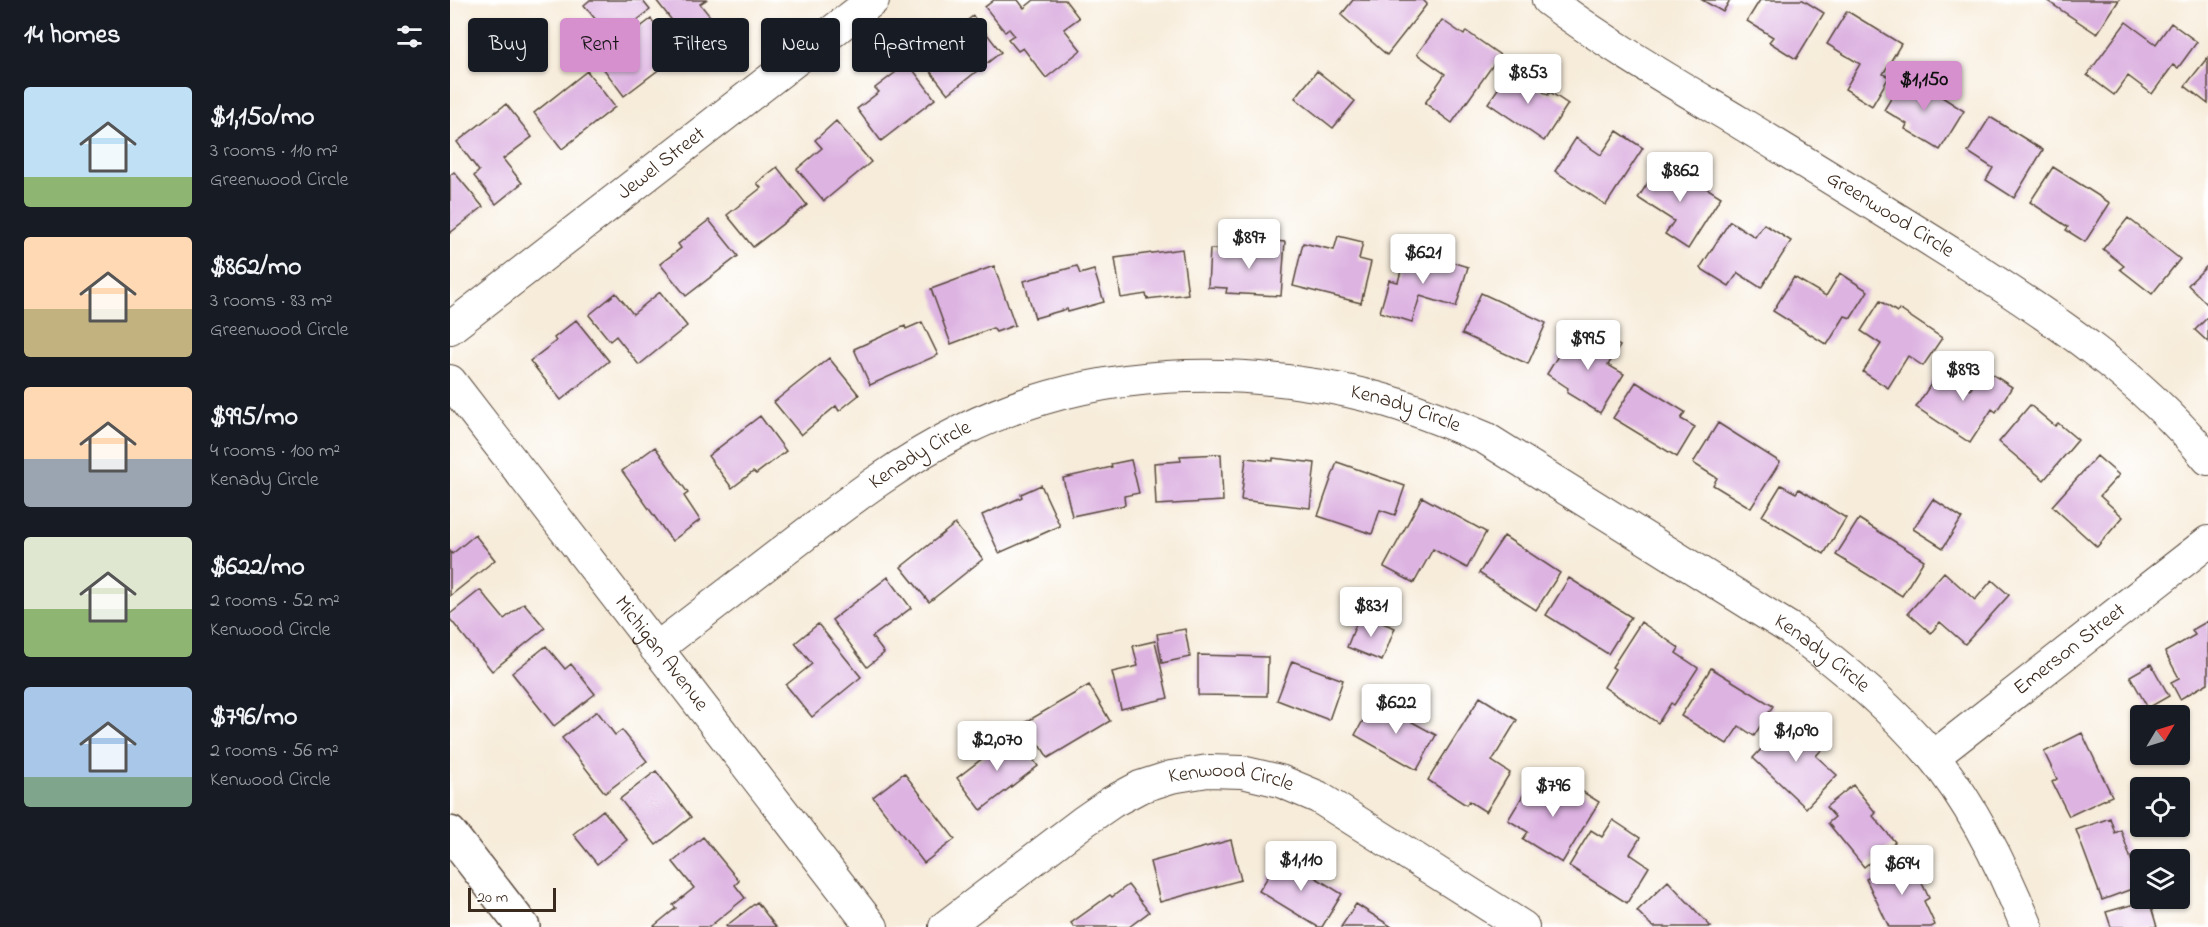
<!DOCTYPE html>
<html lang="en">
<head>
<meta charset="utf-8">
<style>
  :root { --surface:#171b24; --page:#242831; --text:#f1f3f6; --muted:#9ea1a6; --accent:#d690ce }
  body { margin:0; font-family:"Indie Flower",sans-serif; background:var(--page); color:var(--text); height:100vh; display:flex; flex-direction:column; font-size:22px; white-space:nowrap }
  * { box-sizing:border-box; margin:0 }
  p { font-size:20px; color:var(--muted) }
  .icon { flex:none; width:33px; height:33px; fill:none; stroke:currentColor; stroke-width:2; stroke-linecap:round; stroke-linejoin:round }
  .map { position:relative; flex:1; overflow:hidden }
  .sheet { display:flex; flex-direction:column; background:var(--surface); width:450px }
  .sheet>* { flex:none }
  .top-card { position:absolute; left:18px; top:18px; width:570px; height:54px; display:flex; gap:12px }
  .needle { width:39px; rotate:52deg }
  .controls { position:absolute; left:1680px; top:705px; display:grid; gap:12px }
  .controls a { display:grid; place-items:center; width:60px; height:60px; border-radius:6px; background:var(--surface); box-shadow:0 2px 4px #0004; font-size:30px }
  .scale { position:absolute; left:18px; bottom:15px; width:88px; box-sizing:border-box; padding-left:6px; border:3px solid #3b2a1e; border-top:0; font-size:16px; line-height:21px; white-space:nowrap; color:#3b2a1e; -webkit-text-stroke:4px #fff; paint-order:stroke }
  .price { position:absolute; translate:-50% -51px; padding:0 14px; border-radius:6px; background:#fff; color:#222; font-size:20px; line-height:39px; filter:drop-shadow(0 2px 3px #0008) }
  .price::after { content:''; position:absolute; left:50%; top:36px; width:18px; height:14px; margin-left:-9px; background:inherit; clip-path:polygon(0 0,100% 0,50% 100%) }
  .price.current { background:var(--accent); color:#111 }
  ul { padding:0; list-style:none }
  li { display:flex; align-items:center; gap:18px; height:150px; padding:0 24px }
  li span { display:grid; place-items:center; flex:none; width:168px; height:120px; border-radius:6px; color:#555 }
  li>.icon { margin-inline-start:auto }
  span .icon { width:72px; height:72px; fill:#fffc; stroke-width:1 }
  li b { font-size:26px }
  h2 { display:flex; justify-content:space-between; align-items:center; height:72px; padding:0 24px; font-size:26px }
  .pill { padding:0 21px; border-radius:6px; background:var(--surface); box-shadow:0 2px 4px #0004; font-size:21px; line-height:54px }
  .pill.current { background:var(--accent); color:#111 }
  main { display:flex; flex:1; min-height:0 }
  .map>svg:first-child { display:block }
  .building { fill:#ddb3e1 }
  .lines { fill:none; stroke-linecap:round; stroke-linejoin:round }
  .minor-casing { stroke:#57473a; stroke-width:34 }
  .major-casing { stroke:#57473a; stroke-width:36 }
  .minor { stroke:#fff; stroke-width:32 }
  .major { stroke:#fff; stroke-width:33 }
  .labels { text-anchor:middle; dominant-baseline:central; stroke-width:4.5; stroke-linejoin:round; paint-order:stroke }
  .street-label { font-size:21px; fill:#3b2a1e; stroke:#fff }
</style>
</head>
<body>
<main>
<section class="sheet">
<h2>14 homes<svg class="icon" aria-label="filters" viewBox="0 0 24 24"><path d="M4 7h16M4 17h16"/><circle cx="9" cy="7" r="2"/><circle cx="15" cy="17" r="2"/></svg></h2>
<ul>
<li><span style="background:linear-gradient(#bfe0f5 75%,#8fb573 0)"><svg class="icon" aria-label="home" viewBox="0 0 24 24"><path d="M3 11l9-7 9 7M6 9v11h12V9"/></svg></span><div><b>$1,150/mo</b><p>3 rooms · 110 m²</p><p>Greenwood Circle</p></div></li>
<li><span style="background:linear-gradient(#ffd9b3 60%,#c2b280 0)"><svg class="icon" aria-label="home" viewBox="0 0 24 24"><path d="M3 11l9-7 9 7M6 9v11h12V9"/></svg></span><div><b>$862/mo</b><p>3 rooms · 83 m²</p><p>Greenwood Circle</p></div></li>
<li><span style="background:linear-gradient(#ffd9b3 60%,#9aa5b1 0)"><svg class="icon" aria-label="home" viewBox="0 0 24 24"><path d="M3 11l9-7 9 7M6 9v11h12V9"/></svg></span><div><b>$995/mo</b><p>4 rooms · 100 m²</p><p>Kenady Circle</p></div></li>
<li><span style="background:linear-gradient(#dfe7d0 60%,#8fb573 0)"><svg class="icon" aria-label="home" viewBox="0 0 24 24"><path d="M3 11l9-7 9 7M6 9v11h12V9"/></svg></span><div><b>$622/mo</b><p>2 rooms · 52 m²</p><p>Kenwood Circle</p></div></li>
<li><span style="background:linear-gradient(#a9c7e8 75%,#7fa58c 0)"><svg class="icon" aria-label="home" viewBox="0 0 24 24"><path d="M3 11l9-7 9 7M6 9v11h12V9"/></svg></span><div><b>$796/mo</b><p>2 rooms · 56 m²</p><p>Kenwood Circle</p></div></li>
</ul>
</section>
<div class="map">
<svg width="1758" height="927" viewBox="0 0 1758 927">
  <rect width="100%" height="100%" fill="#fff"/>
  <filter id="ink" filterUnits="userSpaceOnUse"><feTurbulence type="fractalNoise" baseFrequency=".0167" numOctaves="2"/><feDisplacementMap in="SourceGraphic" scale="12" xChannelSelector="R" yChannelSelector="G"/><feConvolveMatrix kernelMatrix="1 2 1 2 8 2 1 2 1" color-interpolation-filters="sRGB"/></filter>
  <filter id="wash" filterUnits="userSpaceOnUse"><feTurbulence type="fractalNoise" baseFrequency=".008" numOctaves="4" result="noise"/><feDisplacementMap in="SourceGraphic" scale="24" xChannelSelector="R" yChannelSelector="G"/><feGaussianBlur stdDeviation="1.35" result="paint"/><feColorMatrix in="noise" values="0 0 0 0 0 0 0 0 0 0 0 0 0 0 0 0 0 1.4 0 .05"/><feComposite in="paint" operator="in"/></filter>
  <g filter="url(#wash)">
    <rect width="100%" height="100%" fill="#f7ecda"/>
    <g id="blocks">
      <path class="building" d="M140,0H192L200,10L162,40L134,5Z
        M206,0H256L250,4L267,25L241,45Z
        M544,0H568L574,8L584,0H615L629,18L614,29L631,50L596,78L573,48L568,51L558,39L564,35L559,29L555,32L535,7Z
        M903,0H973L977,4L937,55L891,15Z
        M1252,0H1280L1273,12Z
        M1310,0H1353L1374,13L1346,59L1319,42L1323,37L1297,21Z
        M1596,0H1669L1647,34Z
        M1397,11L1451,44L1433,74L1439,77L1422,106L1395,89L1410,64L1377,44Z
        M523,16L551,52L498,94L473,62L508,34L505,30Z
        M201,19L228,55L174,96L147,60Z
        M992,20L1014,35L1016,31L1050,55L1002,123L975,103L995,74L967,54Z
        M1676,22L1706,44L1721,23L1747,42L1728,68L1723,65L1702,94L1678,76L1664,95L1637,75Z
        M1758,57V104L1735,86Z
        M458,63L485,99L431,141L407,109L429,92L425,88Z
        M1061,70L1098,95L1100,92L1118,104L1094,141L1038,103Z
        M137,71L165,107L112,149L84,113Z
        M867,71L905,101L883,128L845,98Z
        M1456,74L1514,111L1490,150L1455,129L1457,124L1434,110Z
        M56,104L82,137L53,159L72,183L46,204L24,176L29,171L7,142Z
        M1540,117L1593,150L1564,198L1536,180L1543,168L1518,152Z
        M386,121L421,162L374,201L347,169L372,148L365,140Z
        M1167,131L1193,148L1156,205L1105,171L1126,138L1151,155Z
        M1210,164L1232,178L1234,174L1271,197L1238,249L1215,234L1224,221L1188,198Z
        M327,167L357,205L303,247L277,215L311,188L307,183Z
        M1603,167L1660,203L1635,242L1616,230L1618,227L1580,202Z
        M4,172L33,207L0,233V175Z
        M1678,218L1730,259L1702,294L1670,269L1674,266L1653,249Z
        M259,220L288,256L236,296L210,264L231,248L228,244Z
        M1280,221L1305,237L1314,224L1341,241L1311,288L1288,273L1279,286L1250,268Z
        M888,236L913,242L909,259L921,262L911,303L843,286L853,243L884,250Z
        M812,240L835,242L831,296L776,293L777,288L758,287L760,249L812,253Z
        M732,249L738,294L697,299L696,294L671,298L665,258Z
        M957,249L1018,267L1006,307L970,296L962,322L930,312L939,280L948,282Z
        M1758,265V305L1738,285Z
        M544,266L565,325L546,332L543,328L501,344L481,289Z
        M627,266L630,274L644,270L654,302L618,312L617,309L585,318L574,281Z
        M1390,273L1418,291L1401,318L1395,316L1377,345L1323,311L1344,277L1376,296Z
        M210,292L237,326L189,365L166,336L160,341L139,315L166,293L183,314Z
        M1031,293L1096,323L1078,364L1012,334Z
        M1430,301L1447,312L1449,309L1492,338L1473,366L1458,356L1438,388L1413,372L1431,344L1411,331Z
        M1758,317V342L1745,330Z
        M126,320L159,361L111,400L80,361L106,341L104,338Z
        M472,322L488,355L420,385L404,349L455,326L456,329Z
        M1147,332L1170,346L1158,365L1174,374L1150,413L1117,393L1118,388L1097,374L1118,339L1136,350Z
        M379,358L409,395L389,411L386,406L351,435L324,402Z
        M1534,369L1562,387L1546,412L1542,409L1520,443L1466,407L1490,370L1520,390Z
        M1186,382L1235,412L1231,419L1245,427L1227,457L1163,418Z
        M1580,405L1605,426L1608,423L1628,440L1594,480L1549,442Z
        M310,416L336,451L306,474L303,472L282,488L258,456Z
        M1268,423L1330,462L1301,508L1263,485L1267,478L1243,463Z
        M205,447L238,493L234,496L250,520L222,541L172,471Z
        M771,454L773,501L706,505L704,463L731,461L730,456Z
        M1647,456L1669,475L1650,496L1673,517L1647,547L1602,506Z
        M796,458L823,461V458L865,463L860,508L791,500Z
        M681,460L689,493L674,496L675,505L622,516L613,478L662,467L661,464Z
        M887,462L955,486L945,515L930,510L922,534L868,516Z
        M591,485L610,526L549,553L532,515L572,497L571,494Z
        M1331,485L1346,493L1349,489L1396,518L1374,554L1312,516Z
        M972,497L1036,532L1017,568L983,549L964,583L934,567Z
        M1483,499L1512,518L1493,548L1463,529Z
        M1409,519L1474,560L1452,596L1386,555Z
        M505,524L533,559L479,602L451,567Z
        M25,535L45,560L0,596V551L2,554Z
        M1054,536L1110,573L1086,610L1029,573Z
        M1494,572L1525,600L1542,580L1559,595L1515,644L1490,622L1481,633L1458,613Z
        M438,577L461,608L422,637L434,653L417,667L382,620Z
        M1119,578L1181,617L1158,654L1096,615Z
        M30,590L54,619L74,603L95,628L42,671L0,619V614Z
        M910,614L945,628L932,661L897,647Z
        M1758,621V683L1730,699L1721,682L1729,678L1715,652L1745,635L1742,630Z
        M1191,622L1229,648L1226,653L1248,668L1224,705L1221,703L1208,723L1154,687L1165,669L1162,667Z
        M368,624L411,677L362,717L336,685L362,664L345,643Z
        M735,629L740,657L712,663L707,634Z
        M705,641L718,698L671,709L662,672L688,666L683,646Z
        M96,646L115,669L121,664L145,694L104,726L62,673Z
        M748,655L818,657L817,696L748,695Z
        M842,661L893,680L879,720L827,700Z
        M1701,664L1719,696L1698,708L1680,676Z
        M1261,668L1323,706L1304,736L1289,726L1277,744L1231,716Z
        M639,685L660,721L598,758L576,722Z
        M1030,697L1067,720L1042,761L1060,773L1036,812L1019,801L1016,805L978,780Z
        M924,701L986,735L967,770L905,735Z
        M147,711L165,735L172,730L197,761L155,793L112,738Z
        M1340,718L1373,748L1366,756L1387,775L1356,808L1303,758Z
        M1632,733L1662,796L1619,816L1602,782L1607,779L1594,752Z
        M564,734L588,766L531,810L507,778Z
        M206,771L241,817L206,845L170,799Z
        M454,773L505,839L474,863L423,797Z
        M1081,782L1101,795L1108,783L1119,789L1122,785L1149,802L1112,863L1073,839L1078,832L1058,820Z
        M1403,785L1426,813L1423,816L1445,842L1414,867L1378,823L1385,817L1376,807Z
        M153,810L177,840L147,864L123,834Z
        M1660,818L1665,833L1671,830L1690,886L1652,900L1626,830Z
        M1163,820L1190,838L1180,854L1199,867L1177,903L1119,866L1141,830L1152,837Z
        M253,837L289,881L285,885L295,898L259,927H206L204,926L226,908L223,905L244,888L223,862Z
        M781,840L791,880L710,902L700,862Z
        M831,856L892,894L872,927H868L809,891Z
        M1460,858L1479,898L1474,901L1485,925L1481,927H1439L1416,879Z
        M1218,881L1261,927H1203L1187,911Z
        M678,885L699,912L679,927H624L621,923L660,895L662,897Z
        M1699,900L1707,927H1661L1656,912Z
        M307,902L326,927H277L276,926Z
        M906,904L942,927H891Z"/>
    </g>
  </g>
  <g filter="url(#ink)">
    <use href="#blocks" fill-opacity="0" stroke="#57473a" stroke-width="1.5"/>
    <g class="lines">
      <defs>
        <g id="minor">
          <path id="s1" d="M1098,0C1158,45 1224,83 1289,122C1364,168 1438,213 1512,260C1601,317 1691,376 1758,459"/>
          <path id="s2" d="M0,328L423,0"/>
          <path id="s3" d="M0,381L422,927"/>
          <path id="s4" d="M206,649C253,613 301,576 348,540C400,500 454,459 513,430C642,366 790,363 927,398C964,408 1000,423 1035,438L1339,628C1392,666 1440,706 1482,756C1522,803 1554,870 1577,927"/>
          <path id="s5" d="M1483,757L1758,542"/>
          <path id="s6" d="M495,927L633,822L662,802L690,787L721,777L758,771L792,772L830,781L868,797L1073,927"/>
        </g>
        <path id="major" d="M0,833L73,927"/>
      </defs>
      <use href="#minor" class="minor-casing"/>
      <use href="#major" class="major-casing"/>
      <use href="#minor" class="minor"/>
      <use href="#major" class="major"/>
    </g>
  </g>
  <g class="labels">
    <g class="street-label">
      <text stroke="none"><textPath href="#s2" startOffset="268">Jewel Street</textPath></text>
      <text stroke="none"><textPath href="#s1" startOffset="404">Greenwood Circle</textPath></text>
      <text stroke="none"><textPath href="#s4" startOffset="832">Kenady Circle</textPath></text>
      <text stroke="none"><textPath href="#s4" startOffset="328">Kenady Circle</textPath></text>
      <text stroke="none"><textPath href="#s5" startOffset="174">Emerson Street</textPath></text>
      <text stroke="none"><textPath href="#s3" startOffset="345">Michigan Avenue</textPath></text>
      <text stroke="none"><textPath href="#s4" startOffset="1317">Kenady Circle</textPath></text>
      <text stroke="none"><textPath href="#s6" startOffset="334">Kenwood Circle</textPath></text>
    </g>
  </g>
</svg>
<div class="controls">
<a><svg class="needle" viewBox="-14 -14 28 28"><path d="M0-13l5 13h-10z" fill="#e53935"/><path d="M0 13l5-13h-10z" fill="#9ea1a6"/></svg></a>
<a><svg class="icon" aria-label="locate" viewBox="0 0 24 24"><circle cx="12" cy="12" r="6"/><path d="M12 2v4M12 18v4M2 12h4M18 12h4"/></svg></a>
<a><svg class="icon" aria-label="layers" viewBox="0 0 24 24"><path d="M12 4l9 5-9 5-9-5zM3 14l9 5 9-5"/></svg></a>
</div>
<div class="scale">20 m</div>
<b class="price" style="left:1078px;top:105px">$853</b>
<b class="price current" style="left:1474px;top:112px">$1,150</b>
<b class="price" style="left:1230px;top:203px">$862</b>
<b class="price" style="left:799px;top:270px">$897</b>
<b class="price" style="left:973px;top:285px">$621</b>
<b class="price" style="left:1138px;top:371px">$995</b>
<b class="price" style="left:1513px;top:402px">$893</b>
<b class="price" style="left:921px;top:638px">$831</b>
<b class="price" style="left:946px;top:735px">$622</b>
<b class="price" style="left:1346px;top:763px">$1,090</b>
<b class="price" style="left:547px;top:772px">$2,070</b>
<b class="price" style="left:1103px;top:818px">$796</b>
<b class="price" style="left:851px;top:892px">$1,110</b>
<b class="price" style="left:1452px;top:896px">$694</b>
<div class="top-card">
<a class="pill">Buy</a>
<a class="pill current">Rent</a>
<a class="pill">Filters</a>
<a class="pill">New</a>
<a class="pill">Apartment</a>
</div>
</div>
</main>
</body>
</html>
